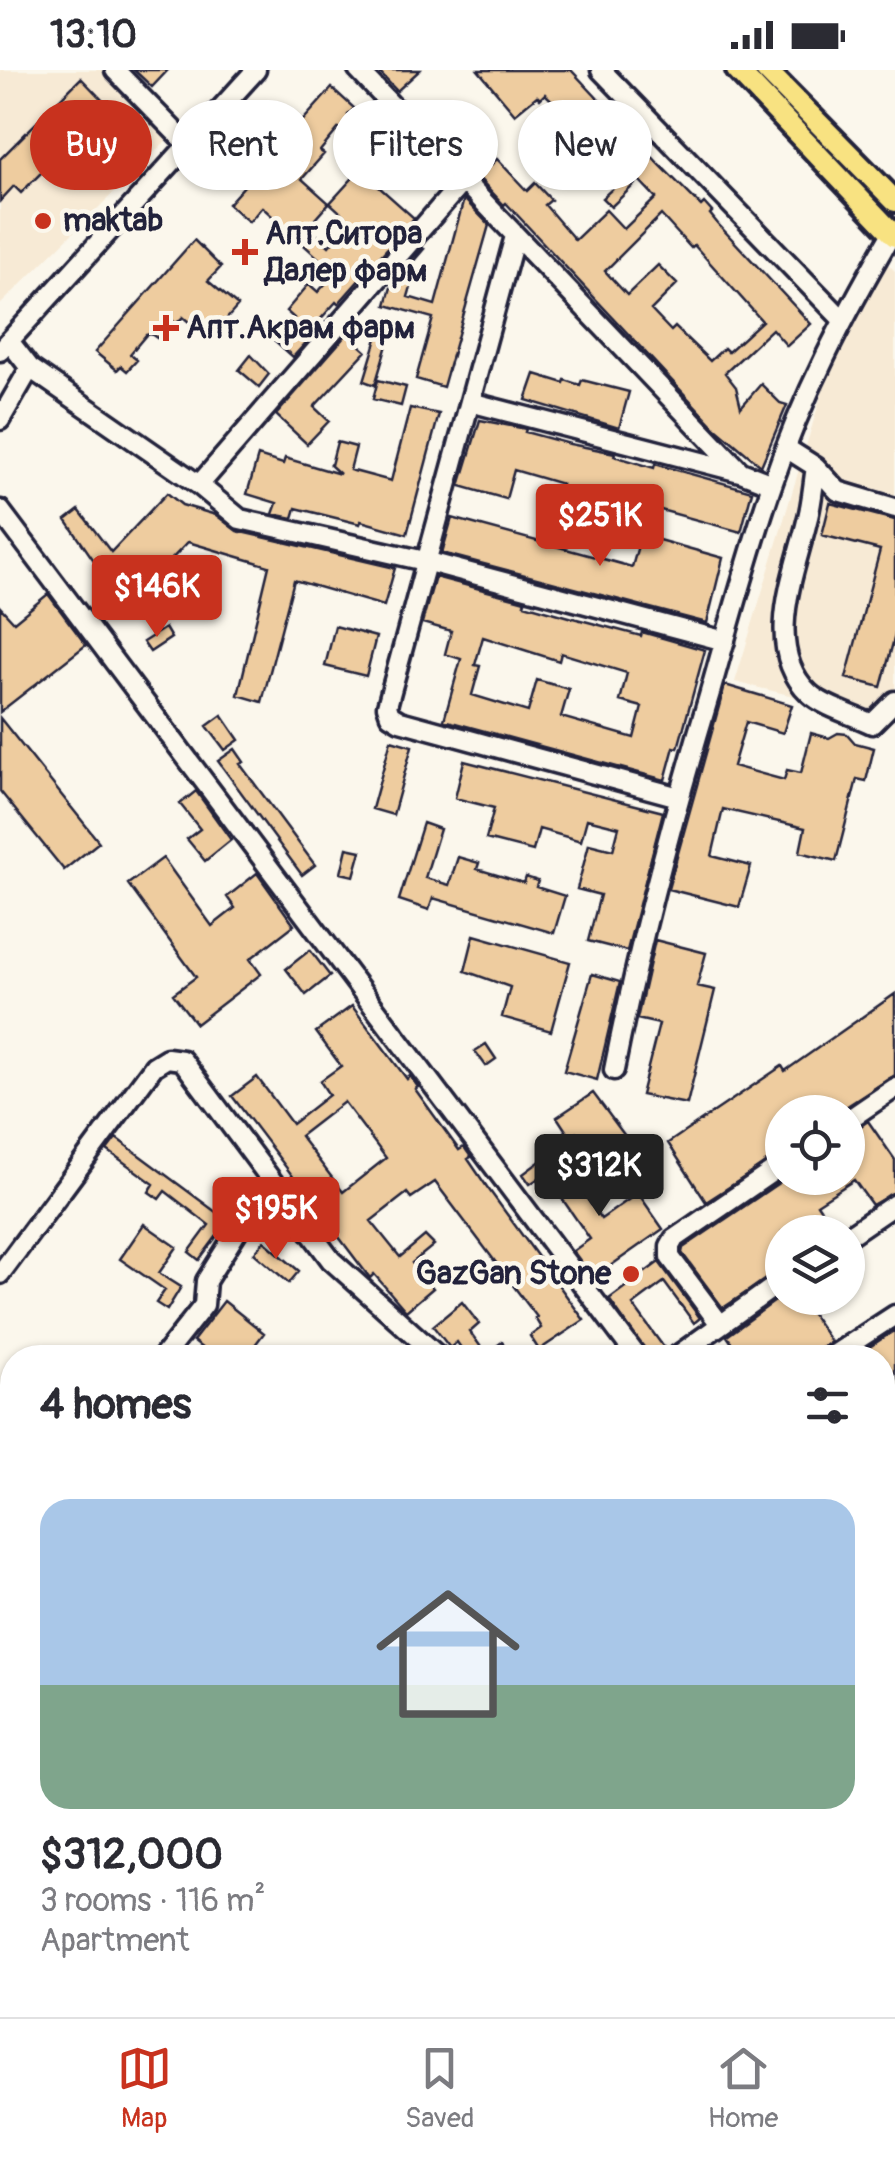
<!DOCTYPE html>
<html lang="en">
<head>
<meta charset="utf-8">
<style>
  :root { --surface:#fff; --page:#f7f7f7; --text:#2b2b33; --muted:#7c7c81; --line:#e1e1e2; --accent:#c8321e }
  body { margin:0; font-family:Pangolin,sans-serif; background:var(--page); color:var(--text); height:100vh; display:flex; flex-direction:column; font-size:38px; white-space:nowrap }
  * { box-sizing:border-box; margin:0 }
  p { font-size:32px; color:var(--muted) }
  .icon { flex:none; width:55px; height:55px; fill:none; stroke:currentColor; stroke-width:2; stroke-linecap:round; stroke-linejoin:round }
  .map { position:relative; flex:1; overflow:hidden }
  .drawer { position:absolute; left:0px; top:1275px; width:895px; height:672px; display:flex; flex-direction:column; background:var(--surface); border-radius:40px 40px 0 0; box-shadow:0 2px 8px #0004 }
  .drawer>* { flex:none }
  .hud { position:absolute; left:30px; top:30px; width:835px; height:90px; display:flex; gap:20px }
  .buttons { position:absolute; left:765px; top:1025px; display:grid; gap:20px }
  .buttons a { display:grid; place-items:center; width:100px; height:100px; border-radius:50%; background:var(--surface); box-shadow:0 2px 8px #0004; font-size:50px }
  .price { position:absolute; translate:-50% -85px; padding:0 22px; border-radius:10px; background:var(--accent); color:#fff; font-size:32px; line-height:65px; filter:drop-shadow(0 2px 5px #0008) }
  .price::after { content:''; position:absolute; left:50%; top:60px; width:30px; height:22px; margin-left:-15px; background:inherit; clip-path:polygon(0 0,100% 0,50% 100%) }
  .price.current { background:#222; color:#fff }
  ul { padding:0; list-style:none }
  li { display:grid; align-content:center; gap:20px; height:530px; padding:0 40px }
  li+li { border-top:2px solid var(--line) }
  li span { display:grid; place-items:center; height:310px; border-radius:30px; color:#555 }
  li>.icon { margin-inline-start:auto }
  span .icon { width:180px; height:180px; fill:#fffc; stroke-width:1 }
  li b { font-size:42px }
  h2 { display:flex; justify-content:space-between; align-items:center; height:120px; padding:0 40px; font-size:42px }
  .chip { padding:0 35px; border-radius:45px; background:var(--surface); box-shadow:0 2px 8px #0004; font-size:35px; line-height:90px }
  .chip.current { background:var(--accent); color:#fff }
  .status { display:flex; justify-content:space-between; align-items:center; height:70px; padding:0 50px; background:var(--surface); direction:ltr }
  .status svg { height:28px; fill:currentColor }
  .dock { display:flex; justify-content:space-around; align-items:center; height:140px; border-top:2px solid var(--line); background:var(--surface); font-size:28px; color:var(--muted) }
  .dock a { display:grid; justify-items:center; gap:5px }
  .dock .current { color:var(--accent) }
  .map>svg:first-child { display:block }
  .built { fill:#f7ead5 }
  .building { fill:#eecc9f; stroke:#22223b; stroke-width:2.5; fill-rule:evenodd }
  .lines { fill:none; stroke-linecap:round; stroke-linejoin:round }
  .minor-casing { stroke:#22223b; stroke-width:25 }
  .major-casing { stroke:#22223b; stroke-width:28 }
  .minor { stroke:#fbf7ec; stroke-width:18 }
  .major { stroke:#f8e281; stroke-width:20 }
  .poi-dot { fill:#c8321e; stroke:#fbf7ec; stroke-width:4 }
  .labels { text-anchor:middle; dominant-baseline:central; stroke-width:9; stroke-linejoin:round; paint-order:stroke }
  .poi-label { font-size:32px; font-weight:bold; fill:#22223b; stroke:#fbf7ec; text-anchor:start }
</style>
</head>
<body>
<div class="status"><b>13:10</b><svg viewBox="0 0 49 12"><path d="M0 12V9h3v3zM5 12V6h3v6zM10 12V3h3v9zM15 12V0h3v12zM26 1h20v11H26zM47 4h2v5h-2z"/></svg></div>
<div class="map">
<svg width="895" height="1947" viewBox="0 0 895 1947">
  <rect width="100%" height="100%" fill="#fbf7ec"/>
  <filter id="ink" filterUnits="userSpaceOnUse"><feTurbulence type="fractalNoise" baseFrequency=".01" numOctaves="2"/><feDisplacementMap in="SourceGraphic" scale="20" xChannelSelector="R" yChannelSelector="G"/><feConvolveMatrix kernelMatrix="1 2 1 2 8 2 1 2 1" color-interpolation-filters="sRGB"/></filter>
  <g filter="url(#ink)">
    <path class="built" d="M0,0H104L170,67L0,235Z
      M886,192L895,201V620L872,645L735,612L825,313Z"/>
    <path class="building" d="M134,0H168L152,17Z
      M377,0H420L397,21Z
      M478,0H571L660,95L701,136L704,133L712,142L710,144L718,154L811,254L787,276L772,259L725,303L736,317L741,337L761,314L780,333L787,335L761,396L716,358L506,133L504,135L478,107L497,89L527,121L535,113L551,130L545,135L575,170L606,140L624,159L656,128L639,110L611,137L602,128L622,110L612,100L619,93L545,24L540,29L537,26L515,44ZM661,145L691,178L694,175L762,251L728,282L724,278L710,291L675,257L671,261L651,240L677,214L658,195L627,225L605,201Z
      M81,8L108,36L21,123L14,116L0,131V89Z
      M332,18L354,38L348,45L355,51L345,63L339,58L320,81L324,84L302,109L329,133L308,157L329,176L350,151L330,133L360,100L414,148L338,234L336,232L307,264L311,267L293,287L274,270L294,248L286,241L309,214L318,222L335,203L262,137L249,152L228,134Z
      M470,42L487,59L459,88L441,69Z
      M240,48L251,58L232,80L221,70Z
      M464,129L489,155L443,317L416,309L433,248L386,235L393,210L422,178L424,179L400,207L413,210L408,227L435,235Z
      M194,170L221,197L208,211L238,236L209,269L183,247L176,254L173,251L157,268L151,264L146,265L130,284L137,290L127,301L121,296L117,300L95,282Z
      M347,264L366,281L314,337L329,351L307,374L276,345Z
      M378,265L389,268L375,315L364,311Z
      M251,285L269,304L259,317L239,300Z
      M535,304L564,313L565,310L580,315L582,310L629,322L619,358L526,330Z
      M378,310L406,317L401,336L373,329Z
      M410,338L439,344L407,464L361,451L360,454L296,438L293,448L273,444L277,433L247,424L258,386L283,394L285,388L340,404L329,394L331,395L337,372L356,377L350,400L391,411Z
      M480,350L526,359L525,362L570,374L615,383L614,386L654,398L655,394L752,421L741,462L650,437L641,467L602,457L554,443L562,414L514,400L506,429L460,416Z
      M167,423L182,435L216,445L237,461L395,498L384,536L294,510L262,632L238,625L269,496L188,472L150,512L165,526L144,548L115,521L66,450L79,440L111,482Z
      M830,433L895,450V565L881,617L846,608L880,480L822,465Z
      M452,448L632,497L641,465L723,488L707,553L442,483Z
      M435,507L525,531L524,534L573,548L641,566L642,562L705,580L678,678L674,677L665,710L444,650L461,589L445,584L451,561L422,553ZM483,567L559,591L561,583L627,603L620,631L642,637L634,668L561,647L569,619L537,610L528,642L472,625L480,596L475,595Z
      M48,524L86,575L0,642V537L14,552Z
      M335,556L376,567L366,606L325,596Z
      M165,558L171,568L150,582L143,572Z
      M725,615L792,635L783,663L746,652L733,696L784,710L787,700L801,703L811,663L829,668L838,663L847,664L855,673L874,678L866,711L857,709L836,791L800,782L805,758L723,739L712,786L751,796L739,837L668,819Z
      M222,645L239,670L225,680L207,656Z
      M0,648L99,772L64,800L0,721Z
      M391,670L412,676L393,745L372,739Z
      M235,679L244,692L240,694L315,795L302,805L218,691Z
      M464,691L663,742L627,881L588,871L600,825L577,819L589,774L613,780L619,757L587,749L581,771L539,759L533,781L486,769L494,738L455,728Z
      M196,721L231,770L205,791L187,769L200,759L180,734Z
      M423,753L440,759L425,808L449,815L458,787L479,793L477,799L524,813L526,807L538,811L536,817L565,826L554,863L433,828L429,840L399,830Z
      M347,778L361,781L354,806L341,803Z
      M163,788L212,856L235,838L227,827L257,803L294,855L250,889L261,904L196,954L173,924L196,907L128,814Z
      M474,865L570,892L551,961L502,947L510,917L465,901Z
      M655,870L706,883L697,916L715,920L687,1034L641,1025L659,954L637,949Z
      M310,880L330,906L306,925L286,899Z
      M592,904L620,912L597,1010L564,1001Z
      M895,924V1005L838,1042H782V1083L706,1132L668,1073L782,996L785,1001Z
      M352,936L407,1009L410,1006L418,1017L415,1019L459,1080L464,1077L471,1087L468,1089L487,1117L584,1250L539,1280L530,1266L541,1258L535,1248L537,1247L435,1112L411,1128L407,1123L371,1151L400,1187L425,1166L434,1175L412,1193L433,1218L406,1241L374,1204L370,1208L232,1026L257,1007L292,1054L329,1025L320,1011L341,996L316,962ZM344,1032L386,1088L343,1122L300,1066Z
      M486,974L496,989L486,996L475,981Z
      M593,1023L625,1066L593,1088L576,1063L570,1067L557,1047Z
      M868,1051L895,1090V1122L872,1135L854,1110L817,1134L836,1162H782V1199L723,1238L682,1183L683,1178L786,1108H848V1065Z
      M116,1068L228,1151L199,1190L189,1182L209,1155L165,1121L159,1129L149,1122L154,1114L107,1080Z
      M554,1081L601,1149L638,1123L663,1159L593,1208L573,1181L590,1169L545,1104L530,1114L523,1104Z
      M144,1154L177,1177L159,1203L181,1217L167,1240L156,1233L165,1220L120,1189Z
      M264,1171L299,1201L289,1213L254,1183Z
      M659,1192L700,1248L694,1253L664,1212L633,1235L665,1279L662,1288H650L609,1229Z
      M782,1226L801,1228L831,1272L821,1278L817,1288H742L727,1266Z
      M224,1231L264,1263L245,1288H214L193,1271Z
      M462,1232L479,1254L470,1262L486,1284L502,1272L514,1288H468L457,1272L450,1278L433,1256Z
      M895,1260V1432L882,1437V1288H853Z
      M0,1337L12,1347V1364L0,1354Z
      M0,1389L12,1398V1413L0,1430Z
      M895,1459V1528L882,1510V1465Z
      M12,1525V1571L0,1590V1542Z
      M0,1617L12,1625V1676L8,1682L0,1677Z
      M882,1797L895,1810V1842L882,1835Z
      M102,1935H222L229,1947H168L158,1940L153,1947H119Z
      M255,1935H303L320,1947H262Z
      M355,1935H469L461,1947H372Z
      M529,1935H552L567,1947H520Z
      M583,1935H651L641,1947H573Z
      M693,1935H791L794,1944L787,1947L776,1936L765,1947H682Z
      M821,1935H887L895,1942V1947H832Z"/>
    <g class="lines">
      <defs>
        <path id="minor" d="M115,0L187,74
          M358,0L741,402L772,414
          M601,0L842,249
          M515,166L387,636L390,645L400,651L679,727
          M0,281L256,0
          M30,298L199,415L240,449L425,491L725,571
          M470,332L740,402
          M0,350L30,298L9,271
          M786,378L816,397L838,421L895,438
          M816,397C813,415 812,434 807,451C795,503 762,578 809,623C824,637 854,645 872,654L895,631
          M199,415L463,111
          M0,440L638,1288
          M614,1000C639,873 672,749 709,626C729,556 748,484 772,415C802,326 845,244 892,163
          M848,1050L895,1018
          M848,1166L895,1134
          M0,1204L154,996L167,988L182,990L331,1190L440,1288
          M720,1254L670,1187V1176L674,1169L782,1095
          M162,1288L204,1235L206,1211L253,1136L282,1127
          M674,1288L782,1211
          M829,1288L895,1245
          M882,1453L895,1444
          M0,1489L12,1474
          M882,1547L895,1559
          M0,1770L12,1779
          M0,1823L12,1802
          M882,1847L895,1859
          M234,1935L250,1947
          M803,1935L815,1947"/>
        <path id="major" d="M737,0L895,166
          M766,0L895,131"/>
      </defs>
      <use href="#minor" class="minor-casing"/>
      <use href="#major" class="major-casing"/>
      <use href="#minor" class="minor"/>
      <use href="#major" class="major"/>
    </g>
  </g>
  <g class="poi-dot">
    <circle cx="43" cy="151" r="10"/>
    <path d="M240 167h10v10h10v10h-10v10h-10v-10h-10v-10h10z"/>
    <path d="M161 243h10v10h10v10h-10v10h-10v-10h-10v-10h10z"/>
    <circle cx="631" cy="1204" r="10"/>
  </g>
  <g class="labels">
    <g class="poi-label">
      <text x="63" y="151">maktab</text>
      <text x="265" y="164">Апт.Ситора<tspan x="265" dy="37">Далер фарм</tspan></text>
      <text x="186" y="258">Апт.Акрам фарм</text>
      <text x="611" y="1204" text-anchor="end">GazGan Stone</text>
    </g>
  </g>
</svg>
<div class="buttons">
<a><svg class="icon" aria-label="locate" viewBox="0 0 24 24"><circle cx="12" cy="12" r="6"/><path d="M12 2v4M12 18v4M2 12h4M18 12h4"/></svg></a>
<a><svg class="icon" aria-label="layers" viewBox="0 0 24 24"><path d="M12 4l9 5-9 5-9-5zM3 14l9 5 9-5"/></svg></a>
</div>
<b class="price" style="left:600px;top:499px">$251K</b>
<b class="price" style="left:157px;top:570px">$146K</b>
<b class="price current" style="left:599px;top:1149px">$312K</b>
<b class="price" style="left:276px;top:1192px">$195K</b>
<div class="hud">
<a class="chip current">Buy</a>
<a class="chip">Rent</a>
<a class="chip">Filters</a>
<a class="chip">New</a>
</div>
<section class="drawer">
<h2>4 homes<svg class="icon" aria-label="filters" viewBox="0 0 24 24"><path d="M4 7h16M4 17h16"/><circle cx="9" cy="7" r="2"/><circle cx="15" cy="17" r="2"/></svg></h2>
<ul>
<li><span style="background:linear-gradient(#a9c7e8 60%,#7fa58c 0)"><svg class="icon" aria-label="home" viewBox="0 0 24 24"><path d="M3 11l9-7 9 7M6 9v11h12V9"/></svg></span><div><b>$312,000</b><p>3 rooms · 116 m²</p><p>Apartment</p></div></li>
</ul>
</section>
</div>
<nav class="dock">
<a class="current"><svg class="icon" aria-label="map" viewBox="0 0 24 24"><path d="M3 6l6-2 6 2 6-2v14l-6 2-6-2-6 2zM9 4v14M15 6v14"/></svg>Map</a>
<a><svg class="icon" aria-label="saved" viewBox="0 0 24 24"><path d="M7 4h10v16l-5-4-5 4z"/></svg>Saved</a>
<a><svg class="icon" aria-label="home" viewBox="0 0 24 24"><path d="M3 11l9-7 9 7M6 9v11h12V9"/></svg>Home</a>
</nav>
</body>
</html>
